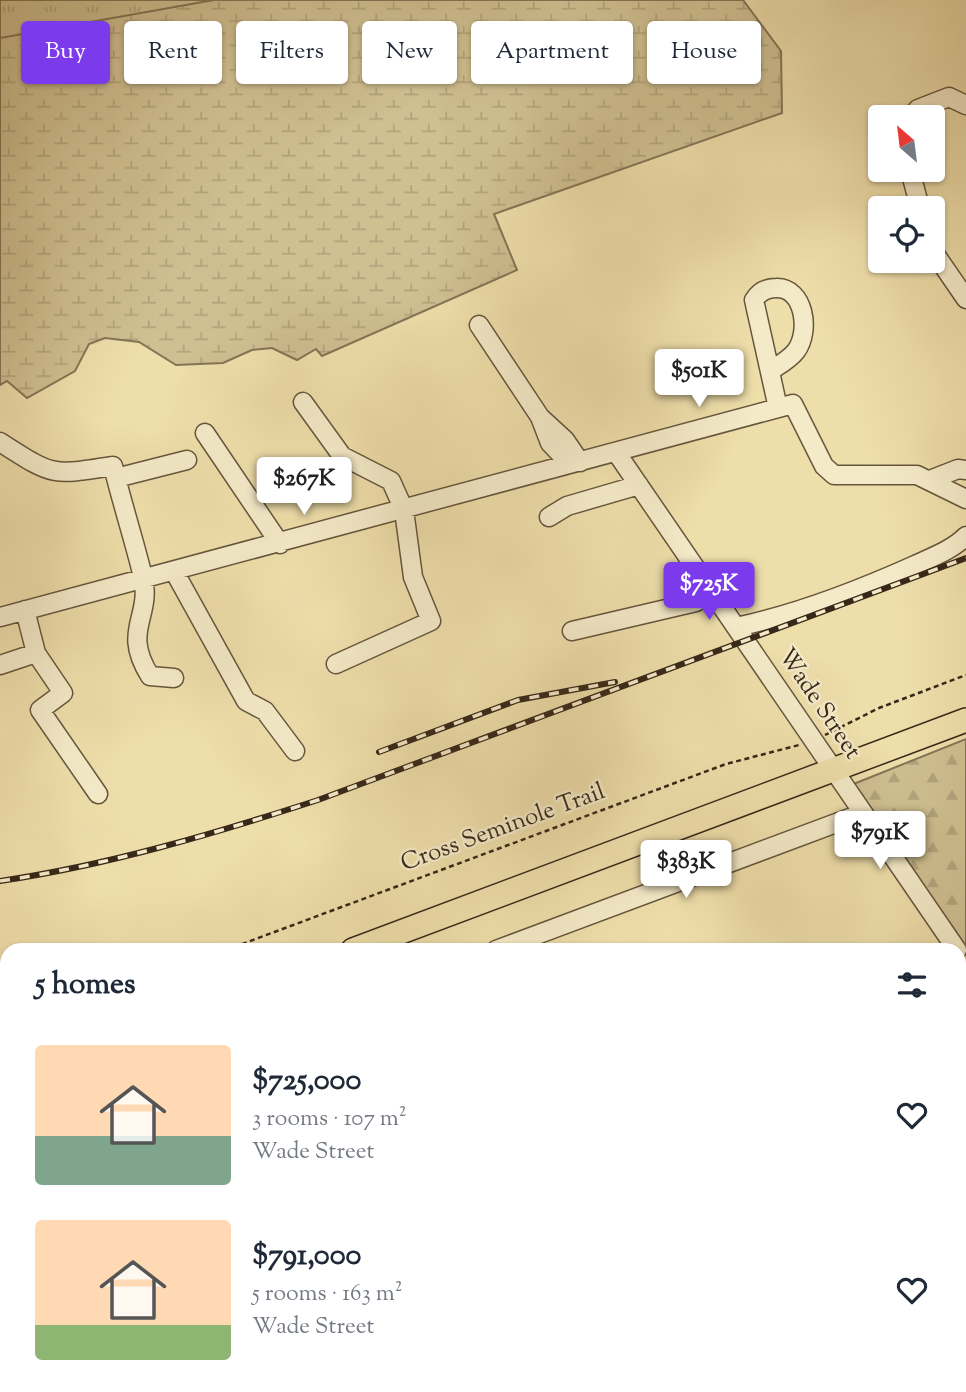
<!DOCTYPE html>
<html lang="en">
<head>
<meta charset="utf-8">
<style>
  :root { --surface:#fff; --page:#f6f6f7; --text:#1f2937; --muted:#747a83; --accent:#7c3aed }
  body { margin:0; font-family:"Sorts Mill Goudy",serif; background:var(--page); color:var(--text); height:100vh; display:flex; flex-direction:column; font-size:26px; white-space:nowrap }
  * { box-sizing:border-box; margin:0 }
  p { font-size:23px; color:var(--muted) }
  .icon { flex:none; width:38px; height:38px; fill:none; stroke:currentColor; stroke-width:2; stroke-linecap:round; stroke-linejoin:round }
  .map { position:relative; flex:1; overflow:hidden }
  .details { position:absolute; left:0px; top:943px; width:966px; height:450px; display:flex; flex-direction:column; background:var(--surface); border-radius:21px 21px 0 0; box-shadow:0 2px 5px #0004 }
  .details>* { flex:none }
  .top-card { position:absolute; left:21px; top:21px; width:924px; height:63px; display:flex; gap:14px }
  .needle { width:46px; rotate:332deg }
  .fabs { position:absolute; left:868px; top:105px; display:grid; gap:14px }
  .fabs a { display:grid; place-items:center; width:77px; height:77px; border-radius:7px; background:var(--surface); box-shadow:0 2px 5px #0004; font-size:35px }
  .price { position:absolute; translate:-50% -60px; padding:0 16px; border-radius:7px; background:#fff; color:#222; font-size:23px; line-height:46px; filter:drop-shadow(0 2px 4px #0008) }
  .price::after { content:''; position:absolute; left:50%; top:42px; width:21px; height:16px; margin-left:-10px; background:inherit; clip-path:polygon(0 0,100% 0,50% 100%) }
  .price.selected { background:var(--accent); color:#fff }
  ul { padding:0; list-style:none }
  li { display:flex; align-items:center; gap:21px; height:175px; padding:0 35px }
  li span { display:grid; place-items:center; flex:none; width:196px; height:140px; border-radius:7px; color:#555 }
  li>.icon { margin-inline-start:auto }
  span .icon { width:84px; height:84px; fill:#fffc; stroke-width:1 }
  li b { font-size:30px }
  h2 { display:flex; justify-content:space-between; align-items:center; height:84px; padding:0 35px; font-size:30px }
  .pill { padding:0 24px; border-radius:7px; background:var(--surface); box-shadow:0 2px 5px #0004; font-size:24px; line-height:63px }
  .pill.selected { background:var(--accent); color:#fff }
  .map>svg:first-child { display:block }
  .forest { fill:url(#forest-firs); stroke:#847455; stroke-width:2 }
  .wetland { fill:url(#wetland-marsh); stroke:#847455; stroke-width:2 }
  .park { fill:url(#park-tufts); stroke:#847455; stroke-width:2 }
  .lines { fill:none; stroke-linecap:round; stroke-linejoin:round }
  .minor-casing { stroke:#66563d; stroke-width:21 }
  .major-casing { stroke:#382819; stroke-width:26 }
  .path { stroke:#382819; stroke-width:2.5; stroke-dasharray:5 3.5; stroke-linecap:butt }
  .minor { stroke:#f4eac8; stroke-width:18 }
  .major { stroke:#eedeaa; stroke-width:23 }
  .rail-casing { stroke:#382819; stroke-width:6 }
  .rail { stroke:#f4eac8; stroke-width:3.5; stroke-dasharray:10; stroke-linecap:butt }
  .labels { text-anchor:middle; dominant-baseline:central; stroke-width:5; stroke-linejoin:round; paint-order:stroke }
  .street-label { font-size:24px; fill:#382819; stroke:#f4eac8 }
</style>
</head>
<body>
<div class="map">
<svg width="966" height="1392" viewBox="0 0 966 1392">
  <defs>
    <pattern id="forest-firs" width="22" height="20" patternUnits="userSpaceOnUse" patternTransform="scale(1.75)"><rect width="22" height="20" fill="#cfbf91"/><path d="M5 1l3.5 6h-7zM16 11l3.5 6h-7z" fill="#b2a47c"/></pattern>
    <pattern id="wetland-marsh" width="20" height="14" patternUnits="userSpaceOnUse" patternTransform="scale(1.75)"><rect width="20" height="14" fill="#cfbf91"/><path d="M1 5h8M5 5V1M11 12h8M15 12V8" fill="none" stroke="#b2a47c"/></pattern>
    <pattern id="park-tufts" width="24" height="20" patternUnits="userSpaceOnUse" patternTransform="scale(1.75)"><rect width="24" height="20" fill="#cfbf91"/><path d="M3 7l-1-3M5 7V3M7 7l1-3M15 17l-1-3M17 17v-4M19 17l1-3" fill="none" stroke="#b2a47c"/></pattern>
  </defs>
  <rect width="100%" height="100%" fill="#eedeaa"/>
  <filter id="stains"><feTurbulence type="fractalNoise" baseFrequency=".00286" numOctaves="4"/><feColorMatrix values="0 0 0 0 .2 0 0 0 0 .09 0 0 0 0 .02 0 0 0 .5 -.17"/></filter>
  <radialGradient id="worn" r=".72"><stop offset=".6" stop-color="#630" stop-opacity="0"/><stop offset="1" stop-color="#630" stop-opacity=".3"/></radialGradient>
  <path class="forest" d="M966,739V952L851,785Z"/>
  <path class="wetland" d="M0,0H743L781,51L782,113L494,214L517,270L322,356L316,349L297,360L272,348L252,350L223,363L176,365L139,342L105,338L89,344L75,371L27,398L7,381L0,385Z"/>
  <path class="park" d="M0,0H214L0,38Z"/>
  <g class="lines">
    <defs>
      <path id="minor" d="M911,117L918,109L949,97L966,105
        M910,170L920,208
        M933,251L966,299
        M479,325L540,417
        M770,371C779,365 789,360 796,351C811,331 804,287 776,288C766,288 759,292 754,300L778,408
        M303,402L342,456L391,481L404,510L413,577L431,621L336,664
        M205,433L280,544
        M0,442C53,476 51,476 113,466C122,503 134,540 143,577C152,618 121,630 150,676L174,678
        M616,452L957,950
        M570,464L550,443L540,417L565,440L580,462
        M116,478L187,460
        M930,480L958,469L966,470
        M549,517L567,506L639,485
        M174,571L246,701L265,711L295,751
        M0,617L793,404L824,466L834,475H917L966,499
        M736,627C798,614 857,591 915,565C932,557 952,550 966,536
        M572,631L696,602L711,590
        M36,653L63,693L40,710L98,794
        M0,665L36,653L25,610
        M496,950L863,813
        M959,987L966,982
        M0,1195L7,1193
        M959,1204L966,1215
        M233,1386L236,1392
        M360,1386L362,1392
        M549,1386L553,1392
        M720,1386L724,1392
        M894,1386L900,1392
        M286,1392L302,1386"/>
      <path id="major" d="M353,950L966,720
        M0,1064L7,1063"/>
    </defs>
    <use href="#minor" class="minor-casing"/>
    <use href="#major" class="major-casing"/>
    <path class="path" d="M825,735L879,708L966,675
      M226,950L726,764L799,745
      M0,1024L7,1022"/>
    <use href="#minor" class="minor"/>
    <use href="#major" class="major"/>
    <defs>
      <path id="rail" d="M379,752L518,700L615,682
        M0,881C109,865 213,834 318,800L966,558"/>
    </defs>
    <use href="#rail" class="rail-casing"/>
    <use href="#rail" class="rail"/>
  </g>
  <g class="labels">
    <g class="street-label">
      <text transform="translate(819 704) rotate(56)">Wade Street</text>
      <text transform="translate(503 828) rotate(-20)">Cross Seminole Trail</text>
    </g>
  </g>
  <rect width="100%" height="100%" filter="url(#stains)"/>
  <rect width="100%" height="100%" fill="url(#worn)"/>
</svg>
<div class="fabs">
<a><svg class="needle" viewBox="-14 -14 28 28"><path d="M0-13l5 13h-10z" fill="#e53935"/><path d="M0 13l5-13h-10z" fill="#747a83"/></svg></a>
<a><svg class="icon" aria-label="locate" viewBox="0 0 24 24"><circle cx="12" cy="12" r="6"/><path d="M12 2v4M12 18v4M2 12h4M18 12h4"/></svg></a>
</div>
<b class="price" style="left:699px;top:409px">$501K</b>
<b class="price" style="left:304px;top:517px">$267K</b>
<b class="price selected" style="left:709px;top:622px">$725K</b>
<b class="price" style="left:880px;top:871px">$791K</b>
<b class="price" style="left:686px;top:900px">$383K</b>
<div class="top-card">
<a class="pill selected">Buy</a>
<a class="pill">Rent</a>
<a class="pill">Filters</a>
<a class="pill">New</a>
<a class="pill">Apartment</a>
<a class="pill">House</a>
</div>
<section class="details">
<h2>5 homes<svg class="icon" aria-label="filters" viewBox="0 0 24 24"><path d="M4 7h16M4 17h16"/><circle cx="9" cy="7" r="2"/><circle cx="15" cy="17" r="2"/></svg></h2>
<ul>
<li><span style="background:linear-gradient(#ffd9b3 65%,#7fa58c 0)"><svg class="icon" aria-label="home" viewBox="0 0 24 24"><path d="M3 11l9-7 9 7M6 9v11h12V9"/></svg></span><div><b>$725,000</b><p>3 rooms · 107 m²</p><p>Wade Street</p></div><svg class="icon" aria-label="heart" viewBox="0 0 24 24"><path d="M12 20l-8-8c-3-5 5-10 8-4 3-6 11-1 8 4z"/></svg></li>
<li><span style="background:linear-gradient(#ffd9b3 75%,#8fb573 0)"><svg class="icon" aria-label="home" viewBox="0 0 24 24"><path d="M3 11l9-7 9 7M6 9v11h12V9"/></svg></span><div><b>$791,000</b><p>5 rooms · 163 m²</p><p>Wade Street</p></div><svg class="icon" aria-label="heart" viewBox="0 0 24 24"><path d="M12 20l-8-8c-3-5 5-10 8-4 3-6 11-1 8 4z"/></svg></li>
</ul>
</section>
</div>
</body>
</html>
